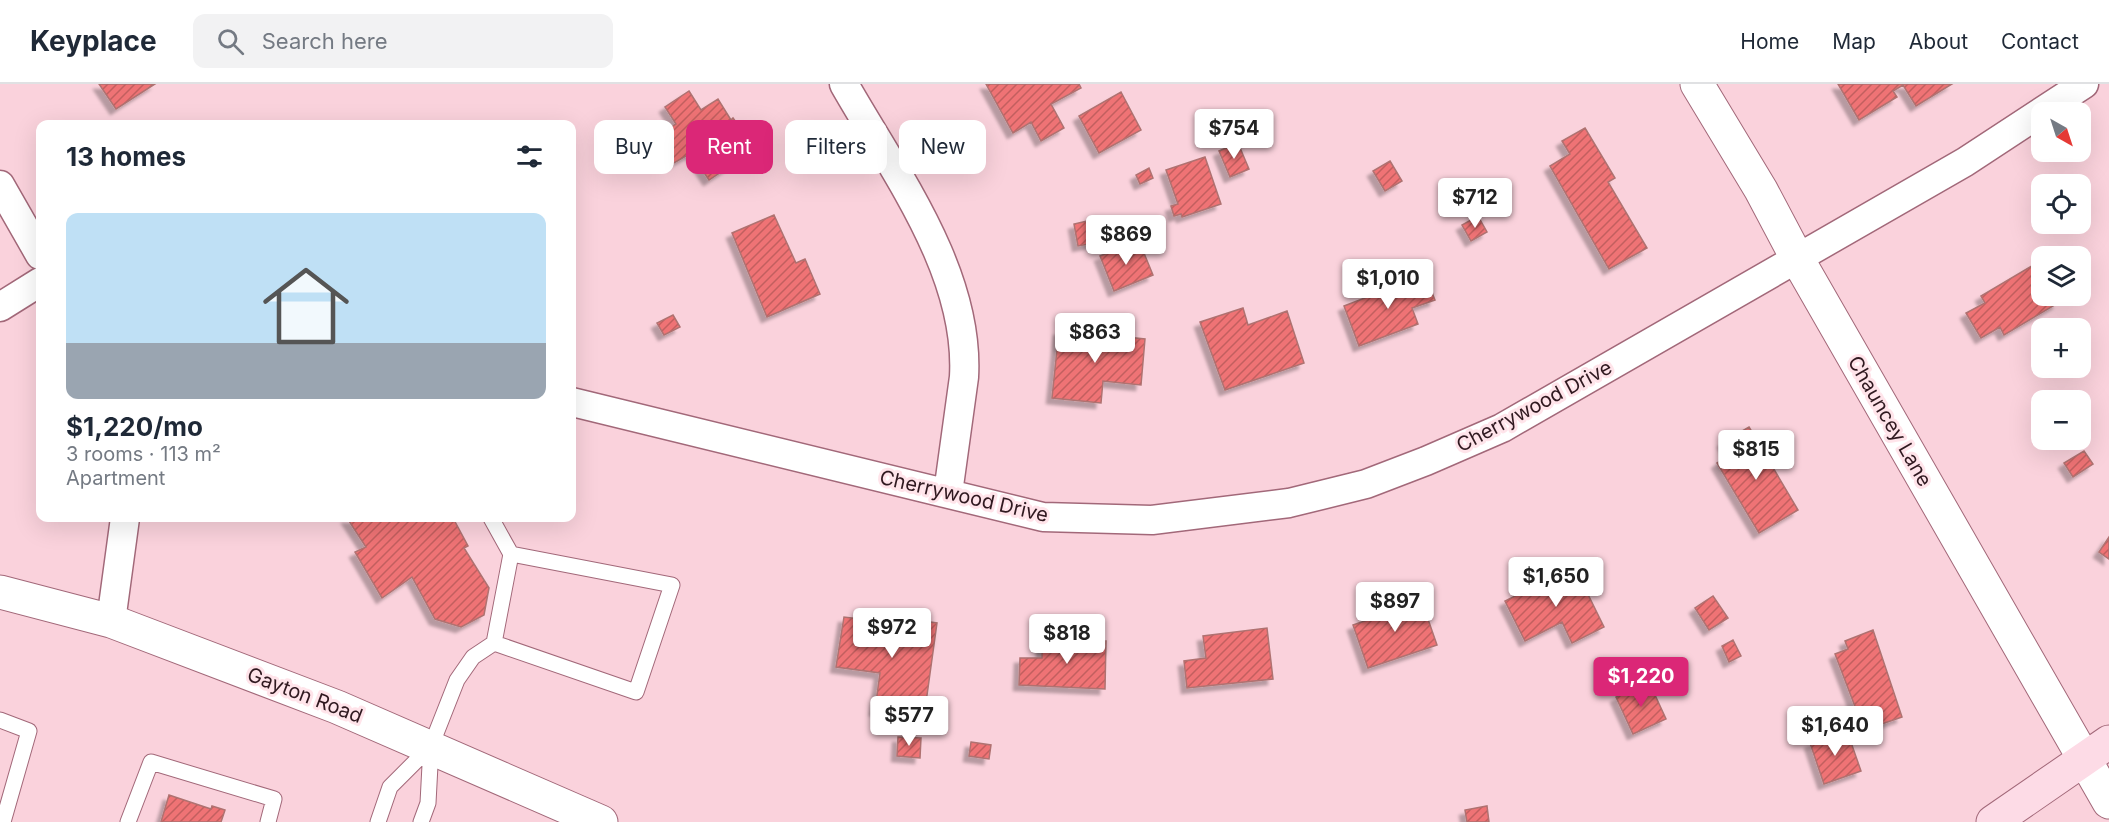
<!DOCTYPE html>
<html lang="en">
<head>
<meta charset="utf-8">
<style>
  :root { --surface:#fff; --page:#f2f2f3; --text:#1f2937; --muted:#747a83; --line:#e0e1e3; --accent:#db2777 }
  body { margin:0; font-family:Inter,sans-serif; background:var(--page); color:var(--text); height:100vh; display:flex; flex-direction:column; font-size:22px; white-space:nowrap }
  * { box-sizing:border-box; margin:0 }
  p { font-size:20px; color:var(--muted) }
  .icon { flex:none; width:33px; height:33px; fill:none; stroke:currentColor; stroke-width:2; stroke-linecap:round; stroke-linejoin:round }
  .map { position:relative; flex:1; overflow:hidden }
  .panel { position:absolute; left:36px; top:36px; width:540px; height:402px; display:flex; flex-direction:column; background:var(--surface); border-radius:12px; box-shadow:0 6px 24px #0002 }
  .panel>* { flex:none }
  .top-card { position:absolute; left:594px; top:36px; width:570px; height:54px; display:flex; gap:12px }
  .needle { width:39px; rotate:141deg }
  .tools { position:absolute; left:2031px; top:18px; display:grid; gap:12px }
  .tools a { display:grid; place-items:center; width:60px; height:60px; border-radius:12px; background:var(--surface); box-shadow:0 6px 24px #0002; font-size:30px }
  .price { position:absolute; translate:-50% -51px; padding:0 14px; border-radius:6px; background:#fff; color:#222; font-size:20px; line-height:39px; filter:drop-shadow(0 2px 3px #0008) }
  .price::after { content:''; position:absolute; left:50%; top:36px; width:18px; height:14px; margin-left:-9px; background:inherit; clip-path:polygon(0 0,100% 0,50% 100%) }
  .price.current { background:var(--accent); color:#fff }
  ul { padding:0; list-style:none }
  li { display:grid; align-content:center; gap:12px; height:318px; padding:0 30px }
  li span { display:grid; place-items:center; height:186px; border-radius:12px; color:#555 }
  li>.icon { margin-inline-start:auto }
  span .icon { width:108px; height:108px; fill:#fffc; stroke-width:1 }
  li b { font-size:26px }
  h2 { display:flex; justify-content:space-between; align-items:center; height:72px; padding:0 30px; font-size:26px }
  .pill { padding:0 21px; border-radius:12px; background:var(--surface); box-shadow:0 6px 24px #0002; font-size:21px; line-height:54px }
  .pill.current { background:var(--accent); color:#fff }
  header { display:flex; align-items:center; gap:36px; box-sizing:border-box; height:84px; padding:0 30px; background:var(--surface); border-bottom:2px solid var(--line) }
  header strong { font-size:28px }
  nav { display:flex; gap:33px; margin-inline-start:auto; font-size:21px }
  .search { width:420px; height:54px; background:var(--page); display:flex; align-items:center; gap:15px; box-sizing:border-box; padding:0 21px; border-radius:12px; color:var(--muted); font-size:22px }
  .map>svg:first-child { display:block }
  .building { fill:url(#building-hatch); stroke:#af7271; stroke-width:1.5; filter:url(#shadow) }
  .lines { fill:none; stroke-linecap:round; stroke-linejoin:round }
  .service-casing { stroke:#a26879; stroke-width:17 }
  .minor-casing { stroke:#a26879; stroke-width:31 }
  .tertiary-casing { stroke:#a26879; stroke-width:35 }
  .secondary-casing { stroke:#a26879; stroke-width:35 }
  .service { stroke:#fff; stroke-width:15 }
  .minor { stroke:#fff; stroke-width:28 }
  .tertiary { stroke:#fff; stroke-width:33 }
  .secondary { stroke:#fddbe6; stroke-width:33 }
  .labels { text-anchor:middle; dominant-baseline:central; stroke-width:6; stroke-linejoin:round; paint-order:stroke }
  .street-label { font-size:20px; fill:#301920; stroke:#ffe4ea }
</style>
</head>
<body>
<header>
<strong>Keyplace</strong>
<div class="search"><svg class="icon" aria-label="search" viewBox="0 0 24 24"><circle cx="10" cy="10" r="6"/><path d="M15 15l6 6"/></svg>Search here</div>
<nav><a>Home</a><a>Map</a><a>About</a><a>Contact</a></nav>
</header>
<div class="map">
<svg width="2109" height="738" viewBox="0 0 2109 738">
  <defs>
    <pattern id="building-hatch" width="6" height="6" patternUnits="userSpaceOnUse" patternTransform="scale(1.5)"><rect width="6" height="6" fill="#ef7374"/><path d="M-1 1l2-2M0 6l6-6M5 7l2-2" fill="none" stroke="#c25e5f"/></pattern>
    <filter id="shadow"><feDropShadow dx="-5.5" dy="5.5" stdDeviation="1.5" flood-color="#0004"/></filter>
  </defs>
  <rect width="100%" height="100%" fill="#fad2dc"/>
  <path class="building" d="M99,0H155L116,25Z
    M986,0H1079L1081,4L1051,20L1064,44L1041,57L1031,38L1013,49Z
    M1838,0H1952L1916,22L1903,1L1893,7L1897,13L1859,36Z
    M689,7L701,26L718,15L731,36L733,34L743,48L736,52L748,70L709,96L691,69L672,80L655,53L676,40L665,23Z
    M1121,8L1141,46L1099,69L1079,32Z
    M1585,44L1615,94L1608,98L1647,164L1609,185L1550,82L1570,70L1562,57Z
    M1238,59L1249,85L1230,93L1219,67Z
    M1205,73L1221,120L1182,133L1181,130L1174,132L1171,122L1178,120L1166,86Z
    M1390,77L1402,97L1385,107L1373,87Z
    M1149,84L1153,94L1140,100L1136,91Z
    M774,131L796,179L805,175L820,210L767,233L732,149Z
    M1478,132L1487,148L1471,157L1462,141Z
    M1096,135L1100,158L1078,162L1074,140Z
    M1139,157L1153,191L1114,207L1100,172Z
    M2035,180L2042,191V212H2054L2058,219L2004,251L2000,243L1981,254L1966,229L1985,219L1981,212Z
    M1425,191L1435,216L1412,224L1418,240L1359,262L1344,222Z
    M1243,224L1248,241L1287,227L1304,279L1225,306L1200,238Z
    M673,231L680,243L664,251L657,239Z
    M1059,246L1145,255L1141,301L1103,297L1101,319L1052,314Z
    M1749,343L1798,426L1759,449L1717,379L1730,371L1723,358Z
    M2084,367L2093,380L2073,393L2064,379Z
    M347,434H453L468,462L464,464L489,504L484,531L461,543L435,535L412,493L382,514L355,468L366,463Z
    M2109,453V475L2099,468Z
    M1574,482L1604,543L1572,559L1562,538L1525,557L1505,517Z
    M1713,512L1728,534L1709,546L1695,524Z
    M1398,514L1400,523L1422,518L1437,561L1368,584L1353,541L1382,531L1379,519Z
    M879,531L937,539L924,633L875,626L880,589L836,583L844,533L878,537Z
    M1267,544L1273,595L1187,604L1184,577L1206,574L1203,552Z
    M1873,546L1902,633L1864,646L1835,570L1848,565L1845,557Z
    M1042,556L1106,557L1105,605L1019,601L1020,574H1042Z
    M1733,556L1741,572L1729,578L1722,562Z
    M1649,598L1666,635L1633,650L1616,613Z
    M1847,647L1861,687L1824,700L1810,659Z
    M898,653L921,654L920,674L897,672Z
    M971,658L991,661L989,675L969,672Z
    M169,711L211,725L212,722L225,726L221,738H161Z
    M1487,722L1489,738H1467L1465,726Z"/>
  <g class="lines">
    <defs>
      <path id="service" d="M494,559L511,470
        M0,636L29,647L3,738
        M128,738L151,678L274,715L268,738
        M378,738L390,703L431,662
        M421,738L428,719L431,662L457,596L473,573L494,559L636,608L672,501L511,470L491,434"/>
      <path id="minor" d="M844,0C894,88 970,188 964,293L948,409
        M0,101L40,171
        M0,223L40,198
        M572,318L1043,433L1152,436L1289,419L1366,400L1426,377L1502,344L1965,78L2084,0
        M111,537L125,434"/>
      <path id="tertiary" d="M1697,0L1761,106L1798,176L2109,718
        M0,508L111,537L337,623L601,738"/>
      <path id="secondary" d="M1993,738L2109,658"/>
    </defs>
    <use href="#service" class="service-casing"/>
    <use href="#minor" class="minor-casing"/>
    <use href="#tertiary" class="tertiary-casing"/>
    <use href="#secondary" class="secondary-casing"/>
    <use href="#service" class="service"/>
    <use href="#minor" class="minor"/>
    <use href="#tertiary" class="tertiary"/>
    <use href="#secondary" class="secondary"/>
  </g>
  <g class="labels">
    <g class="street-label">
      <text transform="translate(1534 322) rotate(-28)">Cherrywood Drive</text>
      <text transform="translate(1890 337) rotate(60)">Chauncey Lane</text>
      <text transform="translate(964 412) rotate(13)">Cherrywood Drive</text>
      <text transform="translate(305 611) rotate(21)">Gayton Road</text>
    </g>
  </g>
</svg>
<div class="tools">
<a><svg class="needle" viewBox="-14 -14 28 28"><path d="M0-13l5 13h-10z" fill="#e53935"/><path d="M0 13l5-13h-10z" fill="#747a83"/></svg></a>
<a><svg class="icon" aria-label="locate" viewBox="0 0 24 24"><circle cx="12" cy="12" r="6"/><path d="M12 2v4M12 18v4M2 12h4M18 12h4"/></svg></a>
<a><svg class="icon" aria-label="layers" viewBox="0 0 24 24"><path d="M12 4l9 5-9 5-9-5zM3 14l9 5 9-5"/></svg></a>
<a>+</a>
<a>−</a>
</div>
<b class="price" style="left:1234px;top:76px">$754</b>
<b class="price" style="left:1475px;top:145px">$712</b>
<b class="price" style="left:1126px;top:182px">$869</b>
<b class="price" style="left:1388px;top:226px">$1,010</b>
<b class="price" style="left:1095px;top:280px">$863</b>
<b class="price" style="left:1756px;top:397px">$815</b>
<b class="price" style="left:1556px;top:524px">$1,650</b>
<b class="price" style="left:1395px;top:549px">$897</b>
<b class="price" style="left:892px;top:575px">$972</b>
<b class="price" style="left:1067px;top:581px">$818</b>
<b class="price current" style="left:1641px;top:624px">$1,220</b>
<b class="price" style="left:909px;top:663px">$577</b>
<b class="price" style="left:1835px;top:673px">$1,640</b>
<div class="top-card">
<a class="pill">Buy</a>
<a class="pill current">Rent</a>
<a class="pill">Filters</a>
<a class="pill">New</a>
</div>
<section class="panel">
<h2>13 homes<svg class="icon" aria-label="filters" viewBox="0 0 24 24"><path d="M4 7h16M4 17h16"/><circle cx="9" cy="7" r="2"/><circle cx="15" cy="17" r="2"/></svg></h2>
<ul>
<li><span style="background:linear-gradient(#bfe0f5 70%,#9aa5b1 0)"><svg class="icon" aria-label="home" viewBox="0 0 24 24"><path d="M3 11l9-7 9 7M6 9v11h12V9"/></svg></span><div><b>$1,220/mo</b><p>3 rooms · 113 m²</p><p>Apartment</p></div></li>
</ul>
</section>
</div>
</body>
</html>
